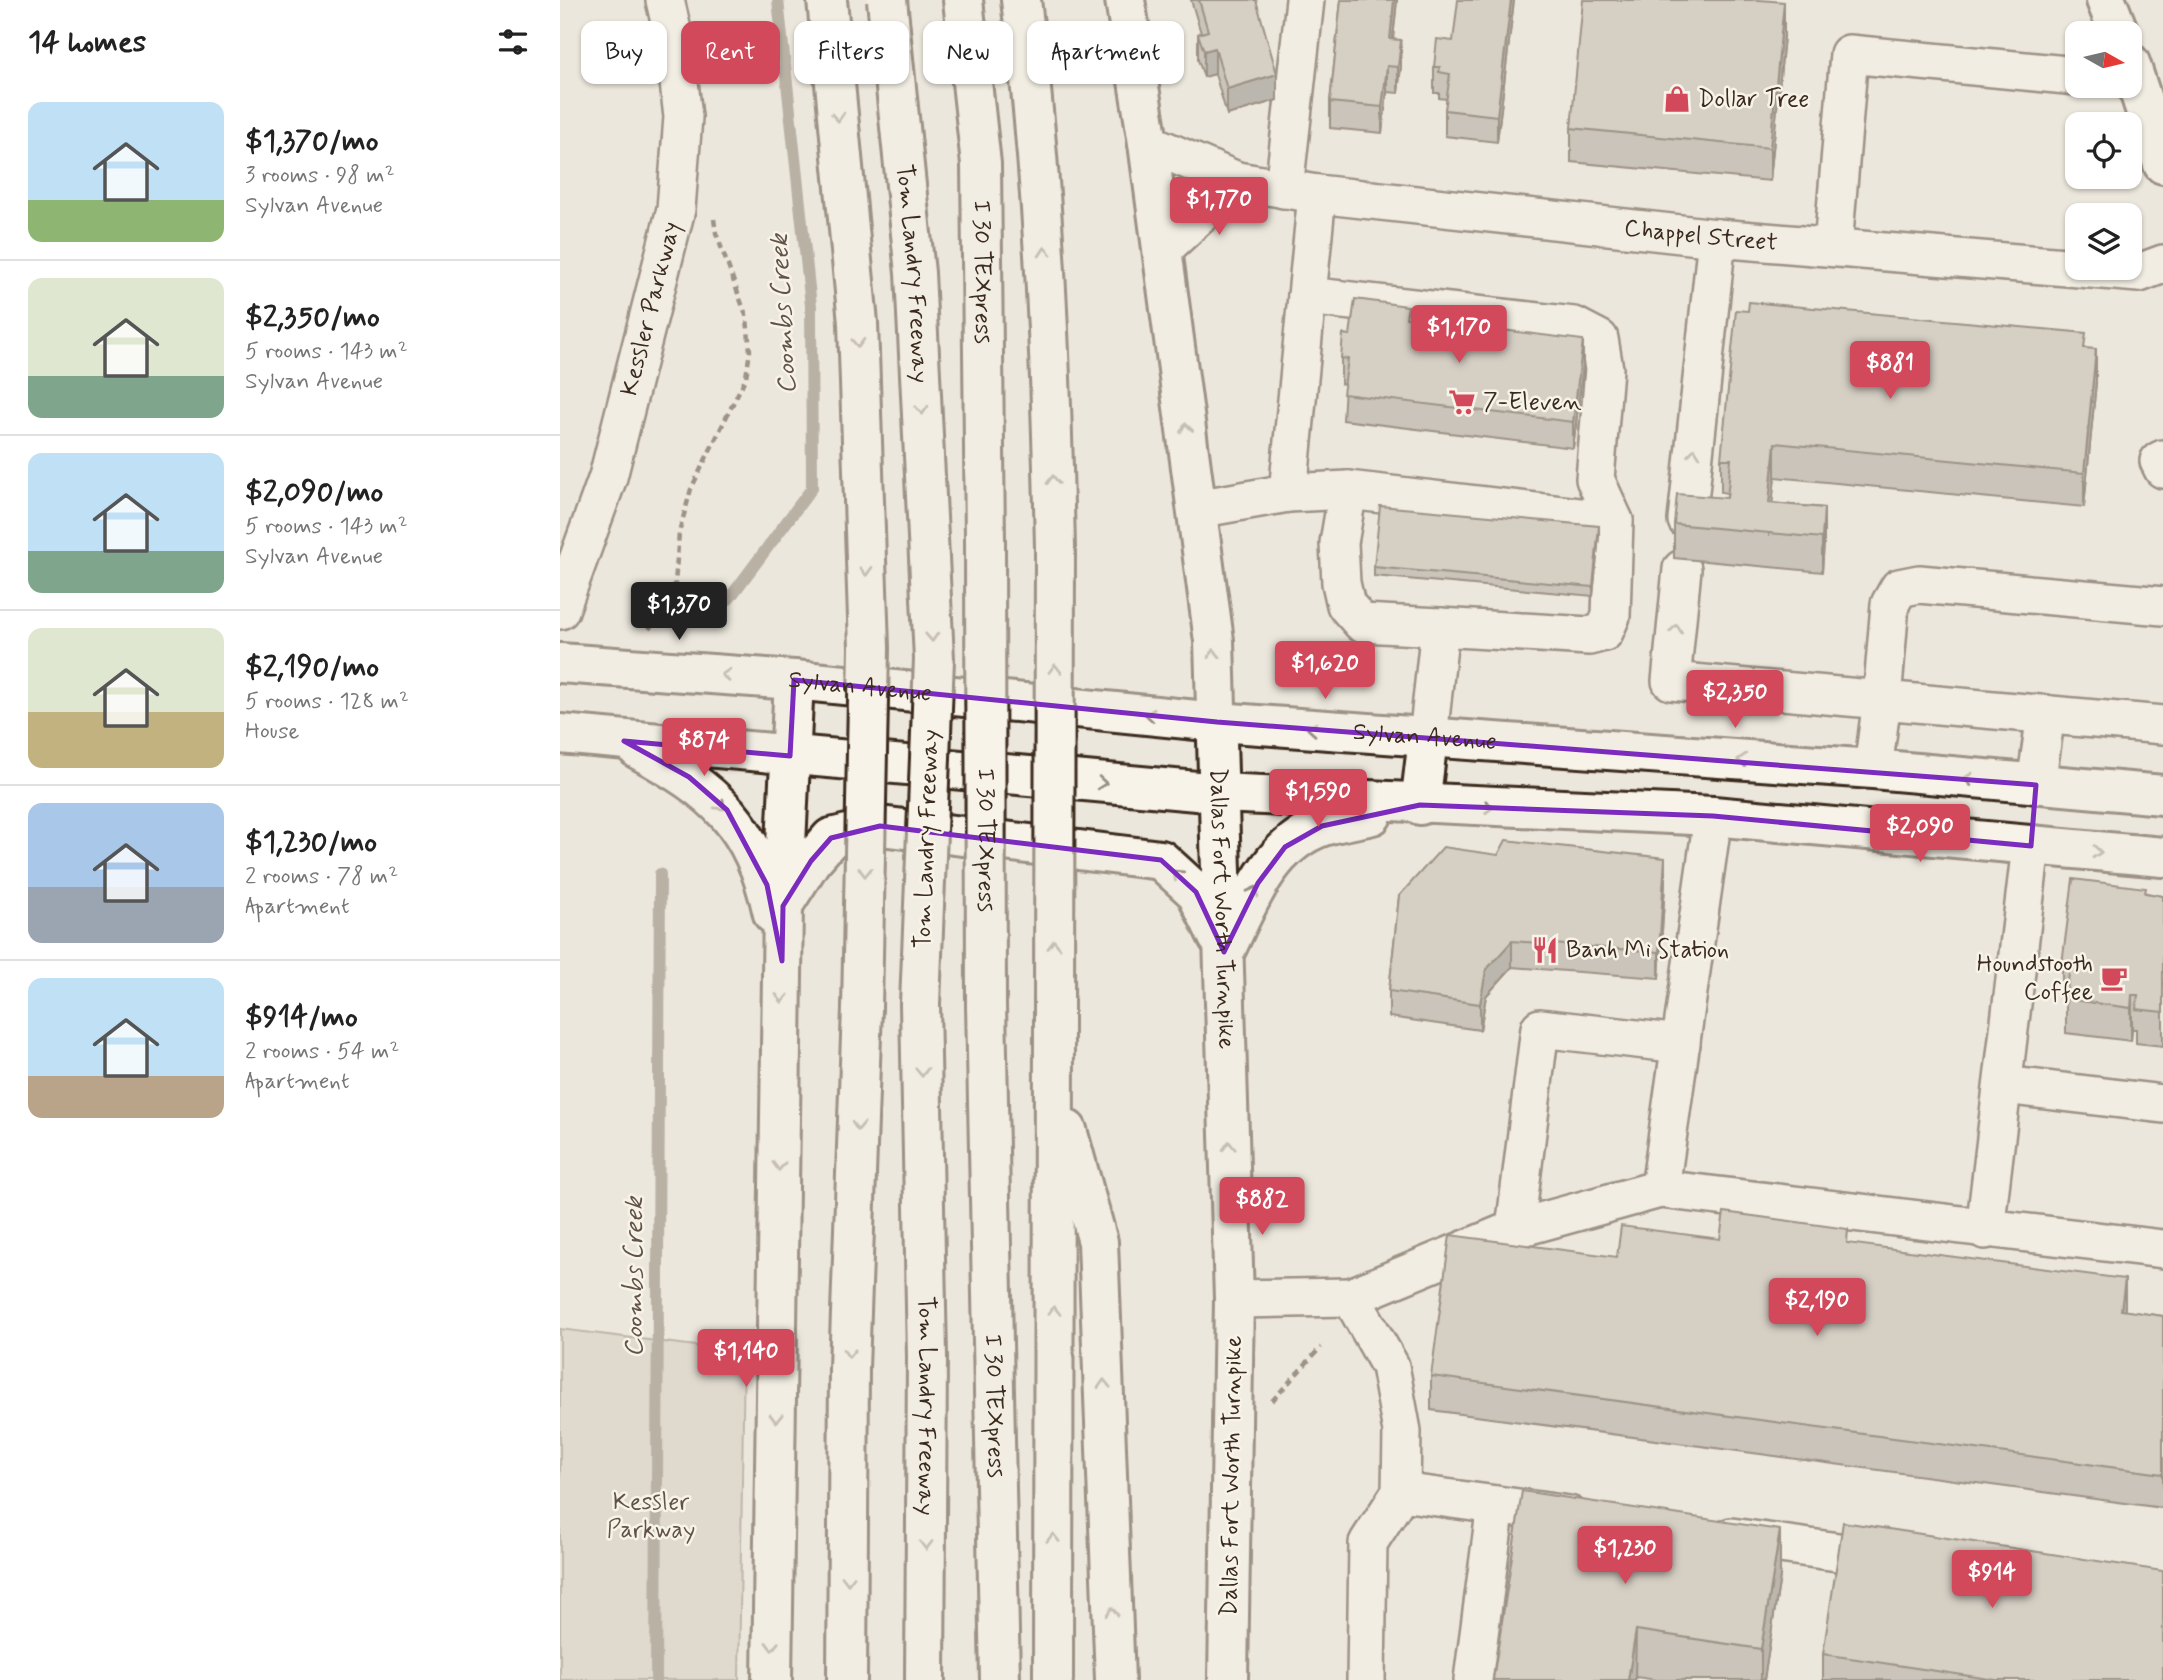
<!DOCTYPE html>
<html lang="en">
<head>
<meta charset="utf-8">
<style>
  :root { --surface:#fff; --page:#f6f6f6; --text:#222; --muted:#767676; --line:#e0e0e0; --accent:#d1495b }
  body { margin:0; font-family:Mynerve,sans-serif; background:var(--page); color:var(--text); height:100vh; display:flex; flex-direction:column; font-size:26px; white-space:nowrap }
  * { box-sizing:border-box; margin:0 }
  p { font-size:23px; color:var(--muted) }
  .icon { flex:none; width:38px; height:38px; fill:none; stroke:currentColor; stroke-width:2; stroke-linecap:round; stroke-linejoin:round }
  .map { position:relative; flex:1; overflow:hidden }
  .panel { display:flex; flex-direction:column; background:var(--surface); width:560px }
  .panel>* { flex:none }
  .hud { position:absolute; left:21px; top:21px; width:665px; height:63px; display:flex; gap:14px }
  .needle { width:46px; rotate:98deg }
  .controls { position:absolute; left:1505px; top:21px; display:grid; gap:14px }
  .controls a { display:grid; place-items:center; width:77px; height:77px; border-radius:14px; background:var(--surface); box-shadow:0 2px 5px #0004; font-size:35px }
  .price { position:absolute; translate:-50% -60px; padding:0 16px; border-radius:7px; background:var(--accent); color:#fff; font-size:23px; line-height:46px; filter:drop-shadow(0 2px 4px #0008) }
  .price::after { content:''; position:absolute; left:50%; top:42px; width:21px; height:16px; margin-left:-10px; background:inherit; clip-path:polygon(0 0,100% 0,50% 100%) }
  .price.active { background:#222; color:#fff }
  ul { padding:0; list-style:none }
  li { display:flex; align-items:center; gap:21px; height:175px; padding:0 28px }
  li+li { border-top:2px solid var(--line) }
  li span { display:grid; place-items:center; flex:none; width:196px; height:140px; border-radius:14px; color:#555 }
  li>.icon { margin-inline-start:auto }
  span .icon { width:84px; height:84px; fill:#fffc; stroke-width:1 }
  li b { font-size:30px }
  h2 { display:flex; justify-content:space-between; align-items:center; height:84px; padding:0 28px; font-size:30px }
  .chip { padding:0 24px; border-radius:14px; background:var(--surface); box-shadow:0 2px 5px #0004; font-size:24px; line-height:63px }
  .chip.active { background:var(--accent); color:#fff }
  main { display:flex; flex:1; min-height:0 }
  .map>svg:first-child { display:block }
  .green { fill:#cec8bc; stroke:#84796d; stroke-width:2 }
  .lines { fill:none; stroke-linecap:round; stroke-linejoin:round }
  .stream { stroke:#7c7064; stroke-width:12 }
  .minor-casing { stroke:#3b2a1e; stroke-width:42 }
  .major-casing { stroke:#3b2a1e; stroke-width:44 }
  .highway-casing { stroke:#3b2a1e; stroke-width:44 }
  .path { stroke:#3b2a1e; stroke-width:4.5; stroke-dasharray:7 5; stroke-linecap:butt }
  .minor { stroke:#f7f3e8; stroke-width:37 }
  .major { stroke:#f7f3e8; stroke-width:38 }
  .highway { stroke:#f7f3e8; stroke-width:38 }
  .highway-bridge-casing { stroke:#3b2a1e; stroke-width:44; stroke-linecap:butt }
  .highway-bridge { stroke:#f7f3e8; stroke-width:38 }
  .wall { fill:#a09990; stroke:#3b2a1e; stroke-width:2 }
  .shaded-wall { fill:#827d75; stroke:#3b2a1e; stroke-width:2 }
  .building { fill:#bab2a7; stroke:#3b2a1e; stroke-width:2 }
  .oneway { stroke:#998e83 }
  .marked { fill:none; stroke:#7b2cbf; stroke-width:5; stroke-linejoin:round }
  .labels { text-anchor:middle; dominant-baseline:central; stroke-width:5; stroke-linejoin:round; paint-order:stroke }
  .poi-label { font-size:24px; fill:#3b2a1e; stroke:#f7f3e8; text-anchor:start }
  .street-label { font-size:24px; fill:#3b2a1e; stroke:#f7f3e8 }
  .park-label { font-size:24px; fill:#605246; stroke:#f7f3e8 }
  .water-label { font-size:26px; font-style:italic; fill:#615347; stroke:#f7f3e8 }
</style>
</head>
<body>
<main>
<section class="panel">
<h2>14 homes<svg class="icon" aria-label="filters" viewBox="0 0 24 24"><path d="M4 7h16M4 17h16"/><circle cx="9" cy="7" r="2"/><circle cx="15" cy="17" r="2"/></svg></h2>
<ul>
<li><span style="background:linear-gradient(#bfe0f5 70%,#8fb573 0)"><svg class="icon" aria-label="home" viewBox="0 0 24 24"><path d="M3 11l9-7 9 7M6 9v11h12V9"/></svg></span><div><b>$1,370/mo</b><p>3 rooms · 98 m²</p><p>Sylvan Avenue</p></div></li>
<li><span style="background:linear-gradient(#dfe7d0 70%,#7fa58c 0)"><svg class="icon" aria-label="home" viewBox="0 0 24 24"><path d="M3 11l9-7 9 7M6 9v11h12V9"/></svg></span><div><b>$2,350/mo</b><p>5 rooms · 143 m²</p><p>Sylvan Avenue</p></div></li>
<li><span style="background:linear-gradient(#bfe0f5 70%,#7fa58c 0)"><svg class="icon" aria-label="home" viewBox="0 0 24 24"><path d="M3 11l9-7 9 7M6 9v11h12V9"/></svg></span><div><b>$2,090/mo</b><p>5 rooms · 143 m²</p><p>Sylvan Avenue</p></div></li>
<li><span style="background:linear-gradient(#dfe7d0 60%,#c2b280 0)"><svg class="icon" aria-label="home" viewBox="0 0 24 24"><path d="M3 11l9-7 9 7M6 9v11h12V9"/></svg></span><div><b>$2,190/mo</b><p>5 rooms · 128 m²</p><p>House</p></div></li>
<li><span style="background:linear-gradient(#a9c7e8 60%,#9aa5b1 0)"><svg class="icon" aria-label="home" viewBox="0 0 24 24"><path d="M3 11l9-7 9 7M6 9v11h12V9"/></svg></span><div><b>$1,230/mo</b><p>2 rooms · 78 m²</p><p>Apartment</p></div></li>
<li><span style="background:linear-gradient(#bfe0f5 70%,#b9a48a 0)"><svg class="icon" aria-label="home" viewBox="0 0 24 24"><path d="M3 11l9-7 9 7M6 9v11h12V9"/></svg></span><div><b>$914/mo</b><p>2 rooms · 54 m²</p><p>Apartment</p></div></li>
</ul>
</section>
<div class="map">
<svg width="1603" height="1680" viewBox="0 0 1603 1680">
  <rect width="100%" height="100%" fill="#ece7dc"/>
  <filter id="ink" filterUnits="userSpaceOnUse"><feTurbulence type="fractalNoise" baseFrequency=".0143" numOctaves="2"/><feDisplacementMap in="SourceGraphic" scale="14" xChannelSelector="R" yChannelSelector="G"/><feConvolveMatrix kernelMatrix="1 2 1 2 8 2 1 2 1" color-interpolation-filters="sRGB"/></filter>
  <g filter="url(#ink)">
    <path class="green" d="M0,1329L184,1352L179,1680H0Z"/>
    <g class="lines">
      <path class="stream" d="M169,599L252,488L251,306L218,0
        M96,1680L100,874"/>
      <defs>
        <g id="minor">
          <path id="s1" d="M588,143L677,181L757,194L1157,238L1579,273L1603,264"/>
          <path d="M724,189L745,0"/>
          <path d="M757,194L747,296L1014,326L1039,339L1044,369L1035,479L1054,521"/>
          <path d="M1273,247L1289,54L1517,76"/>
          <path d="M602,250L677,181"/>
          <path d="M1603,459L1599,461L1603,469"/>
          <path d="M788,490L779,543L781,583L786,605L802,623L880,627"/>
          <path d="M728,493L747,296"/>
          <path d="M637,509L728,493L788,490L1054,521L1051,616L1044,632L1029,636L880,627L868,738"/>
          <path d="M1127,520L1157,238"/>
          <path d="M1122,569L1111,681L1322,700L1330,604L1339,588L1359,584L1603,606"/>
          <path id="s2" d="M0,610L48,477L116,209L123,117L114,39L105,0"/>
          <path d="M1313,769L1322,700L1603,725"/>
          <path d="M1476,785L1486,714"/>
          <path d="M1444,1085L1603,1104"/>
          <path d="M1100,1189L1153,816"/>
          <path d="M955,1229L980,1028L1121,1044"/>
          <path d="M1425,1230L1471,846"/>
          <path d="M791,1297L955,1229L1100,1189L1603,1249"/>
          <path d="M674,1299L791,1297L830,1366L842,1431L841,1492L808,1543L806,1680"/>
          <path d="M841,1492L1009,1515"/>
          <path d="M1171,1537L1328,1559"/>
          <path d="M913,1680L936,1505"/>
        </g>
        <g id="major">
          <path d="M1546,0L1559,33"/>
          <path d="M1570,63L1603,164"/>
          <path id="s3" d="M588,143L654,641L674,1299L668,1680"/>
          <path id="s4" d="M0,663L234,680L657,722L1313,769L1603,795"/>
          <path d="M0,734L659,793L1153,816L1603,857"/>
          <path d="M78,749C156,792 193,823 213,914"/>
          <path d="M860,805L868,738"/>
          <path d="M225,902L251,861L271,838L320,826L601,860L636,892L658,937"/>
          <path d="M667,947C689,901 710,844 763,826C779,821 796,819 812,815"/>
          <path d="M212,1680L223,906L234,680"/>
        </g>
        <g id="highway">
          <path id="s5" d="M403,0L421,164L425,541"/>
          <path d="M461,0C484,183 491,364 495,548"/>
          <path d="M565,0L588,143"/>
          <path id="s6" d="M360,1004L367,1357L365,1680"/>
          <path id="s7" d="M426,1005L440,1680"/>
          <path d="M507,1130L538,1242L555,1680"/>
          <path d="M287,1680L289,1368L302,1008"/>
          <path d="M493,1680L494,1013"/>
        </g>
      </defs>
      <use href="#minor" class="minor-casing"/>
      <use href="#major" class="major-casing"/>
      <use href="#highway" class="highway-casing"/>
      <path class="path" d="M89,629L114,596L119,533L131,489L186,377L190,351L187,318L156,233L154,219
        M712,1401L761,1347"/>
      <use href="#minor" class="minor"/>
      <use href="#major" class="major"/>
      <use href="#highway" class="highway"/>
      <defs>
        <g id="highway-bridge">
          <path d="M267,0L298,323L309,648L302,1008"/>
          <path id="s8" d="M327,0L355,273L374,659L360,1004"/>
          <path id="s9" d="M425,541L426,1005"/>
          <path d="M494,1013L495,548"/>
        </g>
      </defs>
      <use href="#highway-bridge" class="highway-bridge-casing"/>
      <use href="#highway-bridge" class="highway-bridge"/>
    </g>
    <path class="wall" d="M631,0H696L717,100L667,115L655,74L644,77L638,60V34L641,33Z
      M781,0H837L833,40L841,66L838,93L827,92L822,133L770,128V102Z
      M954,0L937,142L885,136V110L887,99L879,98V93H874V67L893,41Z
      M1224,36L1210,181L1011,162V128Z
      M848,318L1023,366L1013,448L783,420L785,384H781V358L790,335Z
      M1526,348L1536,382L1524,507L1215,477L1212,503L1264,508V542L1262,572L1114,558V524L1167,498V493L1161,492V459Z
      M1039,535L1033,596L814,576V567Z
      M1105,884L1099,978L952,967L926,996L920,1030L829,1017V991L839,896Z
      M1586,893L1603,896V1046L1576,1043V1029H1572L1571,1041L1506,1033V998H1502V964Z
      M1160,1239L1288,1243L1565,1311L1603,1316V1508L871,1410V1376L1057,1257Z
      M1220,1576L1204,1680H1097L1076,1677L1075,1680H933Z
      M1263,1654L1603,1680H1263Z"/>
    <path class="shaded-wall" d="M834,0H837L830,65V39Z
      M951,0H954L937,142V116Z
      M1224,2V36L1210,181V148Z
      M841,40V66L838,93V67Z
      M655,48V74L644,77V51Z
      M827,66V92L822,133V107Z
      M717,74V100L667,115V89Z
      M1023,340V366L1013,448V422Z
      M1536,349V382L1524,507V473Z
      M1215,443V477L1209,536V503Z
      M1264,508V542L1262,572V538Z
      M1039,526V535L1033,596V587Z
      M1105,858V884L1099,978V952Z
      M952,941V967L926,996L920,1030V1004L926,970Z
      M1572,995V1029L1571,1041V1008Z
      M1565,1279V1313L1561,1310Z
      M1220,1530V1576L1204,1680H1201V1649Z
      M1076,1630L1075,1680H1068Z"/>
    <path class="building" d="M639,0H696L717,74L667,89L655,48L644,51L638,34L648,31Z
      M781,0H834L830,39L841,40L838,67L827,66L822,107L770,102Z
      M898,0H951L937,116L885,110L890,74L879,72L880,67H874L877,39L893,41Z
      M1023,0H1200L1224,2L1210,148L1011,128Z
      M795,299L848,306L846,318L1023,340L1013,422L783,394L788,359L781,358L783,334L790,335Z
      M1189,302L1526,333L1524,348L1536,349L1524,473L1215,443L1209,503L1264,508L1262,538L1114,524L1117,494L1167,498L1171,459H1161L1176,310L1188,311Z
      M820,506L1039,526L1033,587L814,567Z
      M946,840L1105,858L1099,952L952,941L926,970L920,1004L829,991L839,896L883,847L938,855Z
      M1513,879L1586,888L1585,893L1603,896V1012L1576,1009L1578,995H1572L1571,1008L1506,999L1510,965L1502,964Z
      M1164,1212L1288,1229L1287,1243L1565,1279L1561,1310L1603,1316V1474L871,1376L890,1235L1057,1257L1061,1226L1160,1239Z
      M962,1491L1220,1530L1201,1649L1076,1630L1068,1680H933Z
      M1283,1522L1603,1571V1680H1436L1263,1654Z"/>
    <defs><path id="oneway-chevron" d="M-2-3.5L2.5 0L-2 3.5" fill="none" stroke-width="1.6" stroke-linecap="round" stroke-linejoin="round" transform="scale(1.75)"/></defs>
    <g class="oneway">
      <use href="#oneway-chevron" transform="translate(278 117) rotate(85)"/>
      <use href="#oneway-chevron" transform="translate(485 252) rotate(-94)"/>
      <use href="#oneway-chevron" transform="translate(298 343) rotate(88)"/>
      <use href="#oneway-chevron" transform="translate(362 410) rotate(87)"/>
      <use href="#oneway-chevron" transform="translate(626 428) rotate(-98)"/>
      <use href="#oneway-chevron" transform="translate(1134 453) rotate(-84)"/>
      <use href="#oneway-chevron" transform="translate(493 480) rotate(-91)"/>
      <use href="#oneway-chevron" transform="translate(306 571) rotate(88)"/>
      <use href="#oneway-chevron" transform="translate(1116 629) rotate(-84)"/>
      <use href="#oneway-chevron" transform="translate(372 637) rotate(87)"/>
      <use href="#oneway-chevron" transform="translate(654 654) rotate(-92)"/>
      <use href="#oneway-chevron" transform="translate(495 669) rotate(-90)"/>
      <use href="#oneway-chevron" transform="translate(166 675) rotate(-176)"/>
      <use href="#oneway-chevron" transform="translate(590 715) rotate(-174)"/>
      <use href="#oneway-chevron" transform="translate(752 729) rotate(-176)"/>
      <use href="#oneway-chevron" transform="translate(1182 760) rotate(-176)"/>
      <use href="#oneway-chevron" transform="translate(1408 779) rotate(-174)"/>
      <use href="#oneway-chevron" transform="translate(542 783) rotate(5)"/>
      <use href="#oneway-chevron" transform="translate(161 806) rotate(45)"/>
      <use href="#oneway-chevron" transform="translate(929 807) rotate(2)"/>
      <use href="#oneway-chevron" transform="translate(1537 852) rotate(5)"/>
      <use href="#oneway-chevron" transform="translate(305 872) rotate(91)"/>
      <use href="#oneway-chevron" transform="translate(617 874) rotate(-138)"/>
      <use href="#oneway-chevron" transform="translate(694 891) rotate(-62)"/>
      <use href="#oneway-chevron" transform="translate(494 945) rotate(-90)"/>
      <use href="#oneway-chevron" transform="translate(222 998) rotate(91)"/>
      <use href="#oneway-chevron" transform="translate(362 1072) rotate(89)"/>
      <use href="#oneway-chevron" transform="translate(298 1126) rotate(92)"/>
      <use href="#oneway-chevron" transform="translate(669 1146) rotate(-92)"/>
      <use href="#oneway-chevron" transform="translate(219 1166) rotate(91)"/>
      <use href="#oneway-chevron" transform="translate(494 1311) rotate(-90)"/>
      <use href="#oneway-chevron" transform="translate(289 1353) rotate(92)"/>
      <use href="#oneway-chevron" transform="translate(544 1384) rotate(-92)"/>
      <use href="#oneway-chevron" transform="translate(216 1418) rotate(91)"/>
      <use href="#oneway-chevron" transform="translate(493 1538) rotate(-90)"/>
      <use href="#oneway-chevron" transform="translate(366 1545) rotate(90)"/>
      <use href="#oneway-chevron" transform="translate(288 1580) rotate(90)"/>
      <use href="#oneway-chevron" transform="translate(552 1612) rotate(-92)"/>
      <use href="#oneway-chevron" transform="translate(212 1646) rotate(91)"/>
    </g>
  </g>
  <path d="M0 0H1603V1680H0ZM234,680L657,722L1476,785L1471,846L1153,816L860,805L762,826L725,847L698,883L664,952L636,892L601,860L320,826L271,838L251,861L223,906L222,961L207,885L167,810L129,777L64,741L230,756Z" fill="#ece7dc" fill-opacity=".55" fill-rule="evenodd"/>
  <path class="marked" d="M234,680L657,722L1476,785L1471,846L1153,816L860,805L762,826L725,847L698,883L664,952L636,892L601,860L320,826L271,838L251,861L223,906L222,961L207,885L167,810L129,777L64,741L230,756Z"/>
  <defs>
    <symbol id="shop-bare" viewBox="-9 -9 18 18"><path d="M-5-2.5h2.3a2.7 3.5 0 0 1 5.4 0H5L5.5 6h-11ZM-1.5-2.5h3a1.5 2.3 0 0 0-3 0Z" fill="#d1495b" stroke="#f7f3e8" stroke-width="2.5" paint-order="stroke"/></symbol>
    <symbol id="supermarket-bare" viewBox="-9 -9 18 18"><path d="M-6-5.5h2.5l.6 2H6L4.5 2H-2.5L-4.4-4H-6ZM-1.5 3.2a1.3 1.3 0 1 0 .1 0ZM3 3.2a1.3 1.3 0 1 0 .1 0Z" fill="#d1495b" stroke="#f7f3e8" stroke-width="2.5" paint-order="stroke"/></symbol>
    <symbol id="restaurant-bare" viewBox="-9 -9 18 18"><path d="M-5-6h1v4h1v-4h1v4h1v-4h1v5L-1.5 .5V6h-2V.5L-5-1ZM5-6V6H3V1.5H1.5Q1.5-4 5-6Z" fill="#d1495b" stroke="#f7f3e8" stroke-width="2.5" paint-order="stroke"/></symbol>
    <symbol id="cafe-bare" viewBox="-9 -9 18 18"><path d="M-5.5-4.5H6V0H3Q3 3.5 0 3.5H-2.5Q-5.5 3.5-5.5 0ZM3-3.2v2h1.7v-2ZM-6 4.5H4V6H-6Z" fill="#d1495b" stroke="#f7f3e8" stroke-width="2.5" paint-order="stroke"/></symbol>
  </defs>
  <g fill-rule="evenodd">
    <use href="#shop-bare" x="1098" y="80" width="38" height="38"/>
    <use href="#supermarket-bare" x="883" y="383" width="38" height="38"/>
    <use href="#restaurant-bare" x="966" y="931" width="38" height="38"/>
    <use href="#cafe-bare" x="1535" y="959" width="38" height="38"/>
  </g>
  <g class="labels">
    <g class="poi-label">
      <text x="1138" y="99">Dollar Tree</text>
      <text x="923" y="402">7-Eleven</text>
      <text x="1006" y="950">Banh Mi Station</text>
      <text x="1533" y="964" text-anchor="end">Houndstooth<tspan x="1533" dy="28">Coffee</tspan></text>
    </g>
    <g class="street-label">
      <text stroke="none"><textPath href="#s1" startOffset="564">Chappel Street</textPath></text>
      <text stroke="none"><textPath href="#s8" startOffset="275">Tom Landry Freeway</textPath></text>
      <text stroke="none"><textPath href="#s5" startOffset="273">I 30 TEXpress</textPath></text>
      <text stroke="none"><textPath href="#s2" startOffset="315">Kessler Parkway</textPath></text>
      <text stroke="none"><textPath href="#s4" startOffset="301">Sylvan Avenue</textPath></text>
      <text stroke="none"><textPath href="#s4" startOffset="868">Sylvan Avenue</textPath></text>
      <text transform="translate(367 839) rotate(-88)">Tom Landry Freeway</text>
      <text stroke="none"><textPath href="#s9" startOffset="299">I 30 TEXpress</textPath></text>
      <text stroke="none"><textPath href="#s3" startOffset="770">Dallas Fort Worth Turnpike</textPath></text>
      <text stroke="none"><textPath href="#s6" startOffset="402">Tom Landry Freeway</textPath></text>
      <text stroke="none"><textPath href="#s7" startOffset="401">I 30 TEXpress</textPath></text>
      <text transform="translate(672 1476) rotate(-89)">Dallas Fort Worth Turnpike</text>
    </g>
    <g class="park-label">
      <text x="91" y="1502">Kessler<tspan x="91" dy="28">Parkway</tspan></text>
    </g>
    <g class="water-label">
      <text transform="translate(224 314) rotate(-93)">Coombs Creek</text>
      <text transform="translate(75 1277) rotate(-90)">Coombs Creek</text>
    </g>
  </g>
</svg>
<div class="controls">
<a><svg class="needle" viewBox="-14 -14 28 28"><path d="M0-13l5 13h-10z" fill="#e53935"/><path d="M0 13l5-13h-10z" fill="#767676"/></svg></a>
<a><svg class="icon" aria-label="locate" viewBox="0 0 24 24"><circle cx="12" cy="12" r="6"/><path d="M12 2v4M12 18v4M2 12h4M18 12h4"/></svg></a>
<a><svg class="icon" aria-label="layers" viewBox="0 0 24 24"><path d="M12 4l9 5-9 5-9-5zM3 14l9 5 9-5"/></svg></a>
</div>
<b class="price" style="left:659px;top:237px">$1,770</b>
<b class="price" style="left:899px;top:365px">$1,170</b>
<b class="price" style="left:1330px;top:401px">$881</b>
<b class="price active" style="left:119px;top:642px">$1,370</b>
<b class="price" style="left:765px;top:701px">$1,620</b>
<b class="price" style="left:1175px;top:730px">$2,350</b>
<b class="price" style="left:144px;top:778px">$874</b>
<b class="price" style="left:758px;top:829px">$1,590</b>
<b class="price" style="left:1360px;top:864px">$2,090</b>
<b class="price" style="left:702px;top:1237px">$882</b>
<b class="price" style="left:1257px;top:1338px">$2,190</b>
<b class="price" style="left:186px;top:1389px">$1,140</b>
<b class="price" style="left:1065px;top:1586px">$1,230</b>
<b class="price" style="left:1432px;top:1610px">$914</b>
<div class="hud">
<a class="chip">Buy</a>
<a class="chip active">Rent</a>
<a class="chip">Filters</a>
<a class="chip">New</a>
<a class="chip">Apartment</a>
</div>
</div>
</main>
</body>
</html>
